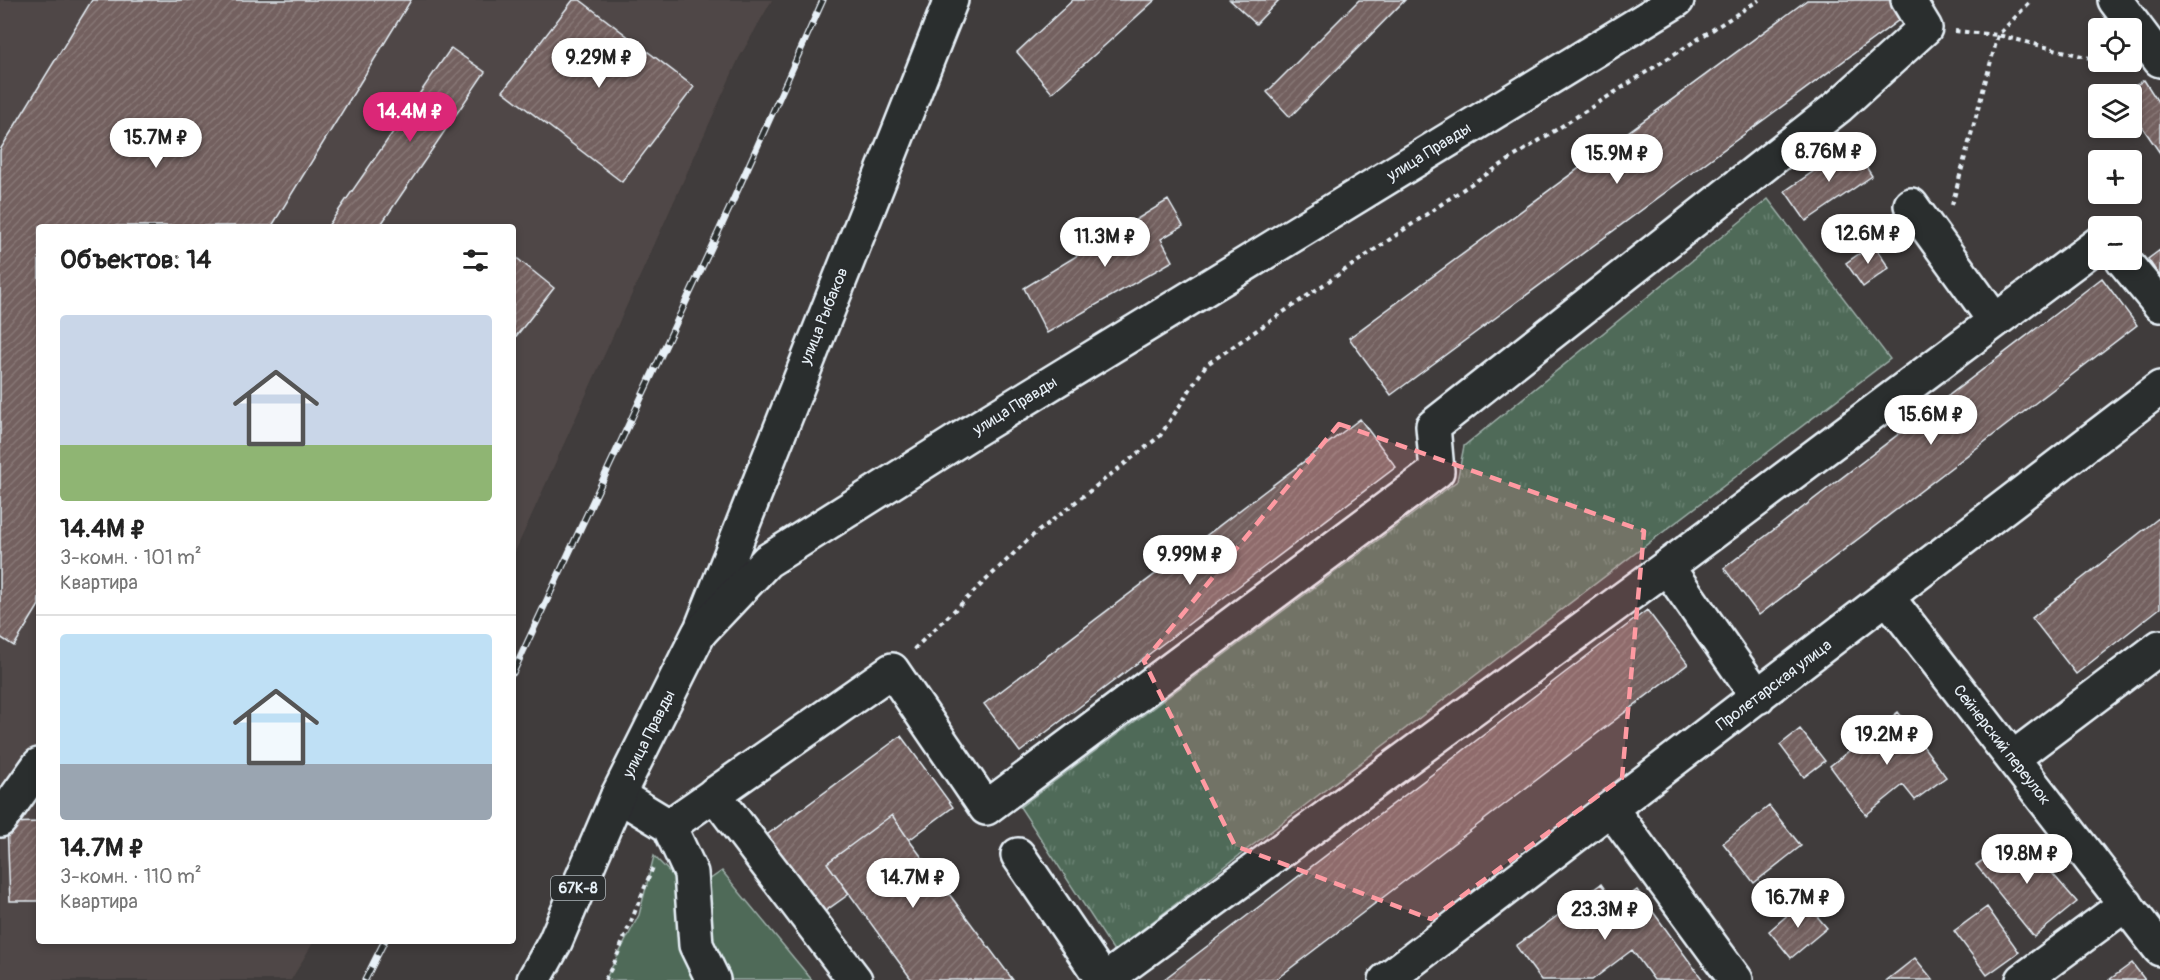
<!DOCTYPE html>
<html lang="ru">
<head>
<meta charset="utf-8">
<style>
  :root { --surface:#fff; --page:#f6f6f6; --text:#222; --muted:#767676; --line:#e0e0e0; --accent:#db2777 }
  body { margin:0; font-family:Pangolin,sans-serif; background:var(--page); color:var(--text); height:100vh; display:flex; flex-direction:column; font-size:22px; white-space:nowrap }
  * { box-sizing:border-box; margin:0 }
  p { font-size:20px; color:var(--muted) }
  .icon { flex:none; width:33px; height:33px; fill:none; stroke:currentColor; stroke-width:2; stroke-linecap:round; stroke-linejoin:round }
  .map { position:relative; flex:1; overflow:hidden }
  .side { position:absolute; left:36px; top:224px; width:480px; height:720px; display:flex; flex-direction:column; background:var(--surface); border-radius:6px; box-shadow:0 3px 9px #0003 }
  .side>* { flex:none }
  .tools { position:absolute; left:2088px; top:18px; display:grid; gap:12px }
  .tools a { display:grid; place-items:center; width:54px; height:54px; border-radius:6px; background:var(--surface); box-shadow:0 3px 9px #0003; font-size:30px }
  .price { position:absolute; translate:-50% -51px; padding:0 14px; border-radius:21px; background:#fff; color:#222; font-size:20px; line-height:39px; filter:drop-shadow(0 2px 3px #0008) }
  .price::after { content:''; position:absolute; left:50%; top:36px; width:18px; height:14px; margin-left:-9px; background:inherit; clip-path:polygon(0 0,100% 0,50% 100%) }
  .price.on { background:var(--accent); color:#fff }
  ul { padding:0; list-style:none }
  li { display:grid; align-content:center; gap:12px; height:318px; padding:0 24px }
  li+li { border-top:2px solid var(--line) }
  li span { display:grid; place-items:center; height:186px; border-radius:6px; color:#555 }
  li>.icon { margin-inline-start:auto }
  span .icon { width:108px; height:108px; fill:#fffc; stroke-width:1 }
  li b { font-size:26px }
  h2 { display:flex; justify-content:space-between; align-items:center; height:72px; padding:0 24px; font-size:26px }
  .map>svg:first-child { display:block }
  .built { fill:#4f4746 }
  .grass { fill:#506b59; stroke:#9caea8; stroke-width:1.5 }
  .park { fill:url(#park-tufts); stroke:#9caea8; stroke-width:1.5 }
  .building { fill:url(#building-hatch); stroke:#e8f1f8; stroke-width:1.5 }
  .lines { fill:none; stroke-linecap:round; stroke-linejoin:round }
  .minor-casing { stroke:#e8f1f8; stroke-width:38 }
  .major-casing { stroke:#e8f1f8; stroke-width:38 }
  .path { stroke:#e8f1f8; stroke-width:4; stroke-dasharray:4.5 4.5; stroke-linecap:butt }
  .minor { stroke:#2a2d2e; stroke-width:33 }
  .major { stroke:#2a2d2e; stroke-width:33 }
  .rail-casing { stroke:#e8f1f8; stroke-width:7 }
  .rail { stroke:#2a2d2e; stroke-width:4.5; stroke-dasharray:14; stroke-linecap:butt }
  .marked { fill:#ff9aa2; fill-opacity:0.2; stroke:#ff9aa2; stroke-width:4.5; stroke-dasharray:12 8; stroke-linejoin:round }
  .labels { text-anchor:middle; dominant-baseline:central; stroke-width:4.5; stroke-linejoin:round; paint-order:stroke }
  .shield { fill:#2a2d2e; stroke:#afb6bb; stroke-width:1.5 }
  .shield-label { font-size:15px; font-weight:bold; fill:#e8f1f8 }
  .street-label { font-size:16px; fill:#e8f1f8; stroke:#2a2d2e }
</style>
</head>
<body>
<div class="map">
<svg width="2160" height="980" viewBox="0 0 2160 980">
  <defs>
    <pattern id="park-tufts" width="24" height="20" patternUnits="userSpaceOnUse" patternTransform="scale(1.5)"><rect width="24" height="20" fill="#506b59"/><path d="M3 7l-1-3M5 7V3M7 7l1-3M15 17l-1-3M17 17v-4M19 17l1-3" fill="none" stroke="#698172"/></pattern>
    <pattern id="building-hatch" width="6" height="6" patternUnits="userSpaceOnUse" patternTransform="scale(1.5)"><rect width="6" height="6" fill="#73605e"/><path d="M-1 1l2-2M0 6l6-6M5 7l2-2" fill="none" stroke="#877776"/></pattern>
  </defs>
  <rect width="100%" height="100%" fill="#403c3c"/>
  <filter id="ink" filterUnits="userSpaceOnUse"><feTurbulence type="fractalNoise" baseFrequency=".0167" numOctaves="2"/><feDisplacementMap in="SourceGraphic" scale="12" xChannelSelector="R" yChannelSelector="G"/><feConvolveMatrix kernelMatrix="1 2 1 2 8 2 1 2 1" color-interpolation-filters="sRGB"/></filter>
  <g filter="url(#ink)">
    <path class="built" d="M0,0H772L739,58L513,556V226H39V940L314,941L291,980H0Z"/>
    <path class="grass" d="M654,856L690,893L722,871L812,980H605L639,915Z"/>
    <path class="park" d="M1768,199L1890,359L1114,951L1020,807L1457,481L1464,446Z"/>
    <path class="building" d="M92,0H411L272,226H39V605L14,646L0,637V150Z
      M573,0H580L694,87L622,182L503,91Z
      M1073,0H1155L1052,93L1017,52Z
      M1230,0H1279L1256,24Z
      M1359,0H1405L1290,117L1267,92Z
      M1807,0H1891L1903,17L1391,395L1349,338Z
      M451,48L485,72L380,226H328Z
      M2144,80L2160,105V153L2132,112V94H2123Z
      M1852,145L1872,176L1806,221L1785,191Z
      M1168,200L1183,226L1161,239L1173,261L1047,333L1024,288Z
      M1873,244L1889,268L1863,287L1846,263Z
      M2160,250V277L2148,259Z
      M513,255L554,288L513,340Z
      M2102,278L2137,325L1759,615L1724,568Z
      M1360,419L1396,467L1020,752L984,704Z
      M2160,517V608L2076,674L2032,618Z
      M1647,610L1688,664L1275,980H1163Z
      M1898,712L1946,777L1915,800L1903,785L1866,815L1830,766Z
      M1800,729L1825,761L1804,777L1780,745Z
      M901,736L953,807L909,840L892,815L827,863L849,894L817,917L760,840Z
      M1769,806L1801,846L1754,883L1723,843Z
      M892,815L909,840L1013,980H912L827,863Z
      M39,822V901H10L7,823Z
      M2019,835L2077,902L2034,937L1976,865Z
      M1601,884L1616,905L1637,890L1703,980H1654L1632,950L1592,980H1541L1516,946Z
      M1804,901L1827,928L1791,958L1769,931Z
      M1987,907L2019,952L1987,975L1954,931Z
      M1915,958L1933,980H1887Z
      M2132,963L2145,980H2109Z"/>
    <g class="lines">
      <defs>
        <path id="minor" d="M2115,0L2160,60
          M1911,205L1995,321L2098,244
          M2123,260L2160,305
          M1667,567L1758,697
          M1888,598L2160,949
          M700,632L951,0
          M2013,758L2160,647
          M714,794L855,980
          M618,795L669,826L691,873L696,945L713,980
          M1611,809L1736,980
          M0,820L39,765
          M669,826L892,670L986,808L1437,471L1433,426L1839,106L1925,28L1908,0
          M1018,855L1103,980
          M1105,980L1687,552L1995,321
          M1386,980L2160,388
          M2023,980L2126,904"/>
        <path id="major" d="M534,980L555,942L618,795L699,633L767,561L973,431L1677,0"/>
      </defs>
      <use href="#minor" class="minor-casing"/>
      <use href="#major" class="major-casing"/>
      <path class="path" d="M1955,31L1998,35L2098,60
        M2107,62L2123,66
        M1952,205L1998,35L2032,0
        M914,649L1031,537L1160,436L1206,365L1465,188L1759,0
        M605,980L615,961L653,867"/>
      <use href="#minor" class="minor"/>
      <use href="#major" class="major"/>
      <defs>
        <path id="rail" d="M513,673L731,205L823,0
          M365,980L385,940"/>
      </defs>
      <use href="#rail" class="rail-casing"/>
      <use href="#rail" class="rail"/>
    </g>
  </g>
  <path class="marked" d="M1339,424L1644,531L1622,778L1431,919L1235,846L1144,661Z"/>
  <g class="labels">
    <rect class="shield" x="551" y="876" width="54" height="24" rx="4.5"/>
    <g class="shield-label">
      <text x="578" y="888">67К-8</text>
    </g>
    <g class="street-label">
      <text transform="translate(1429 152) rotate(-32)">улица Правды</text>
      <text transform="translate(824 316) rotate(-68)">улица Рыбаков</text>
      <text transform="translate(1015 406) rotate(-32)">улица Правды</text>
      <text transform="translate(1774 685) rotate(-37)">Пролетарская улица</text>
      <text transform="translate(649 734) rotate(-63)">улица Правды</text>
      <text transform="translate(2002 745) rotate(52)">Сейнерский переулок</text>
    </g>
  </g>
</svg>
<div class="tools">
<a><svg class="icon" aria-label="locate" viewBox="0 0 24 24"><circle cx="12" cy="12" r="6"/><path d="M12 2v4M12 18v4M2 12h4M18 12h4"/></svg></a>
<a><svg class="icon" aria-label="layers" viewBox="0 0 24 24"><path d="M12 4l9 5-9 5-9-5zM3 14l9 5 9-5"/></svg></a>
<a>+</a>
<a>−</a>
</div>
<b class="price" style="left:599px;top:89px">9.29M ₽</b>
<b class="price on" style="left:410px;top:143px">14.4M ₽</b>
<b class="price" style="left:156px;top:169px">15.7M ₽</b>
<b class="price" style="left:1829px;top:183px">8.76M ₽</b>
<b class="price" style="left:1617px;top:185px">15.9M ₽</b>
<b class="price" style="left:1868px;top:265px">12.6M ₽</b>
<b class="price" style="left:1105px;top:268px">11.3M ₽</b>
<b class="price" style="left:1931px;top:446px">15.6M ₽</b>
<b class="price" style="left:1190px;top:586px">9.99M ₽</b>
<b class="price" style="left:1887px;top:766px">19.2M ₽</b>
<b class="price" style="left:2027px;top:885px">19.8M ₽</b>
<b class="price" style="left:913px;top:909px">14.7M ₽</b>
<b class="price" style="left:1798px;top:929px">16.7M ₽</b>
<b class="price" style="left:1605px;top:941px">23.3M ₽</b>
<section class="side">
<h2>Объектов: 14<svg class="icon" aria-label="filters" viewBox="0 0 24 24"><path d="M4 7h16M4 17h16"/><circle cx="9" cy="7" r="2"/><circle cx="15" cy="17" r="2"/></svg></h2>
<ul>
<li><span style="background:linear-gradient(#c9d6e8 70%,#8fb573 0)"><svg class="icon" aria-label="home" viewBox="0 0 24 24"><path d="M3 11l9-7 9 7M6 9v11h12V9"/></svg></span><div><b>14.4M ₽</b><p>3-комн. · 101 m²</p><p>Квартира</p></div></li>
<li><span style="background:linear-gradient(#bfe0f5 70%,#9aa5b1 0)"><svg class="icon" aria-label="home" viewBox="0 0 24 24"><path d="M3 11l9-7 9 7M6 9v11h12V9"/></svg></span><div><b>14.7M ₽</b><p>3-комн. · 110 m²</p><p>Квартира</p></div></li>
</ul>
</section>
</div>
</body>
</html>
